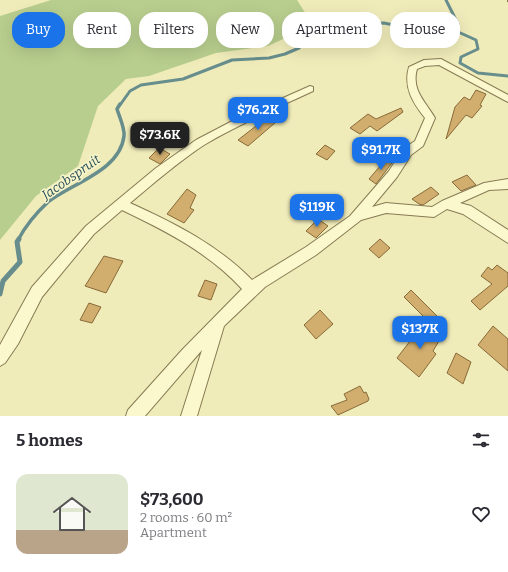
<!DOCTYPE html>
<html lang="en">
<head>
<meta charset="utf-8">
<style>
  :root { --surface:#fff; --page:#f2f2f3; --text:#2b2b33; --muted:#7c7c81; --line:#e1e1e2; --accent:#1a73e8 }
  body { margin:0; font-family:Bitter,serif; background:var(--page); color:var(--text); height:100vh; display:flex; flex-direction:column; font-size:15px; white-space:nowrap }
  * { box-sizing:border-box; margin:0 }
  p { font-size:13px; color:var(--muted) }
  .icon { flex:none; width:22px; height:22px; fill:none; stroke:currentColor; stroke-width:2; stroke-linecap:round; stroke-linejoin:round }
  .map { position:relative; height:416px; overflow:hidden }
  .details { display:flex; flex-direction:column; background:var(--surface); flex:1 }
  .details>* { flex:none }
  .guide { position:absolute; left:12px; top:12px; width:484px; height:36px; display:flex; gap:8px }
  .price { position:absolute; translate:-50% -34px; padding:0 9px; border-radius:8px; background:var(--accent); color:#fff; font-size:13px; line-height:26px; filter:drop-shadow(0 1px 2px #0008) }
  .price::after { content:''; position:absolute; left:50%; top:24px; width:12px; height:9px; margin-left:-6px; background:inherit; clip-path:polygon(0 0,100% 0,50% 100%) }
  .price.on { background:#222; color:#fff }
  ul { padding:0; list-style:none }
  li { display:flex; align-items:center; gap:12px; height:100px; padding:0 16px }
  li+li { border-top:1px solid var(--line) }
  li span { display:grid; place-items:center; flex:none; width:112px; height:80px; border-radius:12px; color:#555 }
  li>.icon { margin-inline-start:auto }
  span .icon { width:48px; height:48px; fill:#fffc; stroke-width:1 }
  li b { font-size:17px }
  h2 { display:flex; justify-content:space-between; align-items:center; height:48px; padding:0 16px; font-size:17px }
  .chip { padding:0 14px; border-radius:16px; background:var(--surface); box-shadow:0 4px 16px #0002; font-size:14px; line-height:36px }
  .chip.on { background:var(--accent); color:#fff }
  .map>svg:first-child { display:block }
  .green { fill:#b8ce8e }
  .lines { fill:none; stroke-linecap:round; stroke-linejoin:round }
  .stream-far2 { stroke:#678e8d; stroke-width:3 }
  .stream-far1 { stroke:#678e8d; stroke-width:3.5 }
  .stream { stroke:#678e8d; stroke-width:5 }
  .building { fill:#d1ae6e; stroke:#886a38 }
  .minor-casing { stroke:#887b54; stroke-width:2 }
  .path { stroke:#887b54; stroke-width:2; stroke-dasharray:2 1.5; stroke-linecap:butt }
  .minor { fill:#fbf8ce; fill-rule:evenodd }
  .labels { text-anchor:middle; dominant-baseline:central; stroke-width:3; stroke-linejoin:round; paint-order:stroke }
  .water-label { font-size:13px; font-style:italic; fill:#284f57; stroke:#f7f5ca }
</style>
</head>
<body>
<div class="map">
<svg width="508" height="416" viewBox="0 0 508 416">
  <rect width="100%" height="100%" fill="#f0ecba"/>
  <path class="green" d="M51,0H297L313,25L268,46L216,53L149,76L126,79L98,106L78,166L36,196L0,240V16Z"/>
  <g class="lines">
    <path class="stream-far2" d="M456,31L476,40L478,49L461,57L460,63L478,73L508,76
      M120,105L130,91L141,85L183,79L232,60L269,58L285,54L299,48L309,36L325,29L349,24L384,23L403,27L418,37L435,38L456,31L458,24L446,0"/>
    <path class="stream-far1" d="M18,240C26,225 35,214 48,202C72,183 120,171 124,136C125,128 119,116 117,109L120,104"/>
    <path class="stream" d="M0,294L3,281L20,262L17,242L19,239"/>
  </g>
  <path class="building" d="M476,90L486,94L480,105L482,106L472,118L466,115L446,139L455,107L464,97L470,100Z
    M401,108L403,112L377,131L370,126L360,134L350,128L368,114L376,119Z
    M270,115L276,122L248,146L238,140Z
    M325,145L335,151L327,160L316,154Z
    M159,148L170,154L160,164L149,158Z
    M398,155L376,184L369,179L381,165Z
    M467,175L476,185L461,191L452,182Z
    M431,187L439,194L423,205L419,204L412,199Z
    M187,189L196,195L190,208L194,210L184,223L167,214Z
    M318,219L328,226L316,238L306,231Z
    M380,239L390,248L379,258L369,249Z
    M104,256L123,261L106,293L85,286Z
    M497,265L508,273V286L480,310L471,301L492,284L481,276L488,267L492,270Z
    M205,280L217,284L211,300L198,296Z
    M411,290L437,316L430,323L404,297Z
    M89,303L101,307L92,323L80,320Z
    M320,310L333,324L316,339L304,325Z
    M424,323L437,335L439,341L433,351L436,354L419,377L397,358Z
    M493,326L508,339V371L478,345Z
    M456,353L471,362L463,384L447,373Z
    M360,386L364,393L366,392L369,399L368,401L338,415L331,406L347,400L344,394Z"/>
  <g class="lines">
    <defs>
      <path id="minor" d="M441,59L508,95V102L439,65L425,66L417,69C411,90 425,101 435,118L423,146L411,155L397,177L372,207L386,203L432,207L442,201L484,183L508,179V189L489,190L460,203L471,206L508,230V243L463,214L447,209L434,217L386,213L361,220L316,255L265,287L224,326L197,416H181L202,350L145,416H126L128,410L182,350L242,289C209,253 166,231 122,210L94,234L42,297L18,344L5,363L0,366V345L32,287L86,226L156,168L196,140L238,118L310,86L313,87V91C277,108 239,124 204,145C178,162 154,183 130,203C174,223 218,245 252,280L306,247L350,216L389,171L403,149L415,141L425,118C413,103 403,87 409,67L424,60Z"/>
    </defs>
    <use href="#minor" class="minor-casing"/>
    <path class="path" d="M508,0V3"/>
    <use href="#minor" class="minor"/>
  </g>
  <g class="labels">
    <g class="water-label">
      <text transform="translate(71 177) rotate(-35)">Jacobspruit</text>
    </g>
  </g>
</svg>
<b class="price" style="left:258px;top:131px">$76.2K</b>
<b class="price on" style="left:160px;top:156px">$73.6K</b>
<b class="price" style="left:381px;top:171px">$91.7K</b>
<b class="price" style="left:317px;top:228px">$119K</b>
<b class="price" style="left:420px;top:350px">$137K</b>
<div class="guide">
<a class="chip on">Buy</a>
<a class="chip">Rent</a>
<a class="chip">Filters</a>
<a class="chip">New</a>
<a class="chip">Apartment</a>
<a class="chip">House</a>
</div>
</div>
<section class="details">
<h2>5 homes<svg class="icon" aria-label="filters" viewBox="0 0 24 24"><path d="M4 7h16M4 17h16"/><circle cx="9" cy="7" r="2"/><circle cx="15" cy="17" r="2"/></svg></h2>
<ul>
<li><span style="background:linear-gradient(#dfe7d0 70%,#b9a48a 0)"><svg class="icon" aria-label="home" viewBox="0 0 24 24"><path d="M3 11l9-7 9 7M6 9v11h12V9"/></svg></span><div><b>$73,600</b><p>2 rooms · 60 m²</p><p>Apartment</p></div><svg class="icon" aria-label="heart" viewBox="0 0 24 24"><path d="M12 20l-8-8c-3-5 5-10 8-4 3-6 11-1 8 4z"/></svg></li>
</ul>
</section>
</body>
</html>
